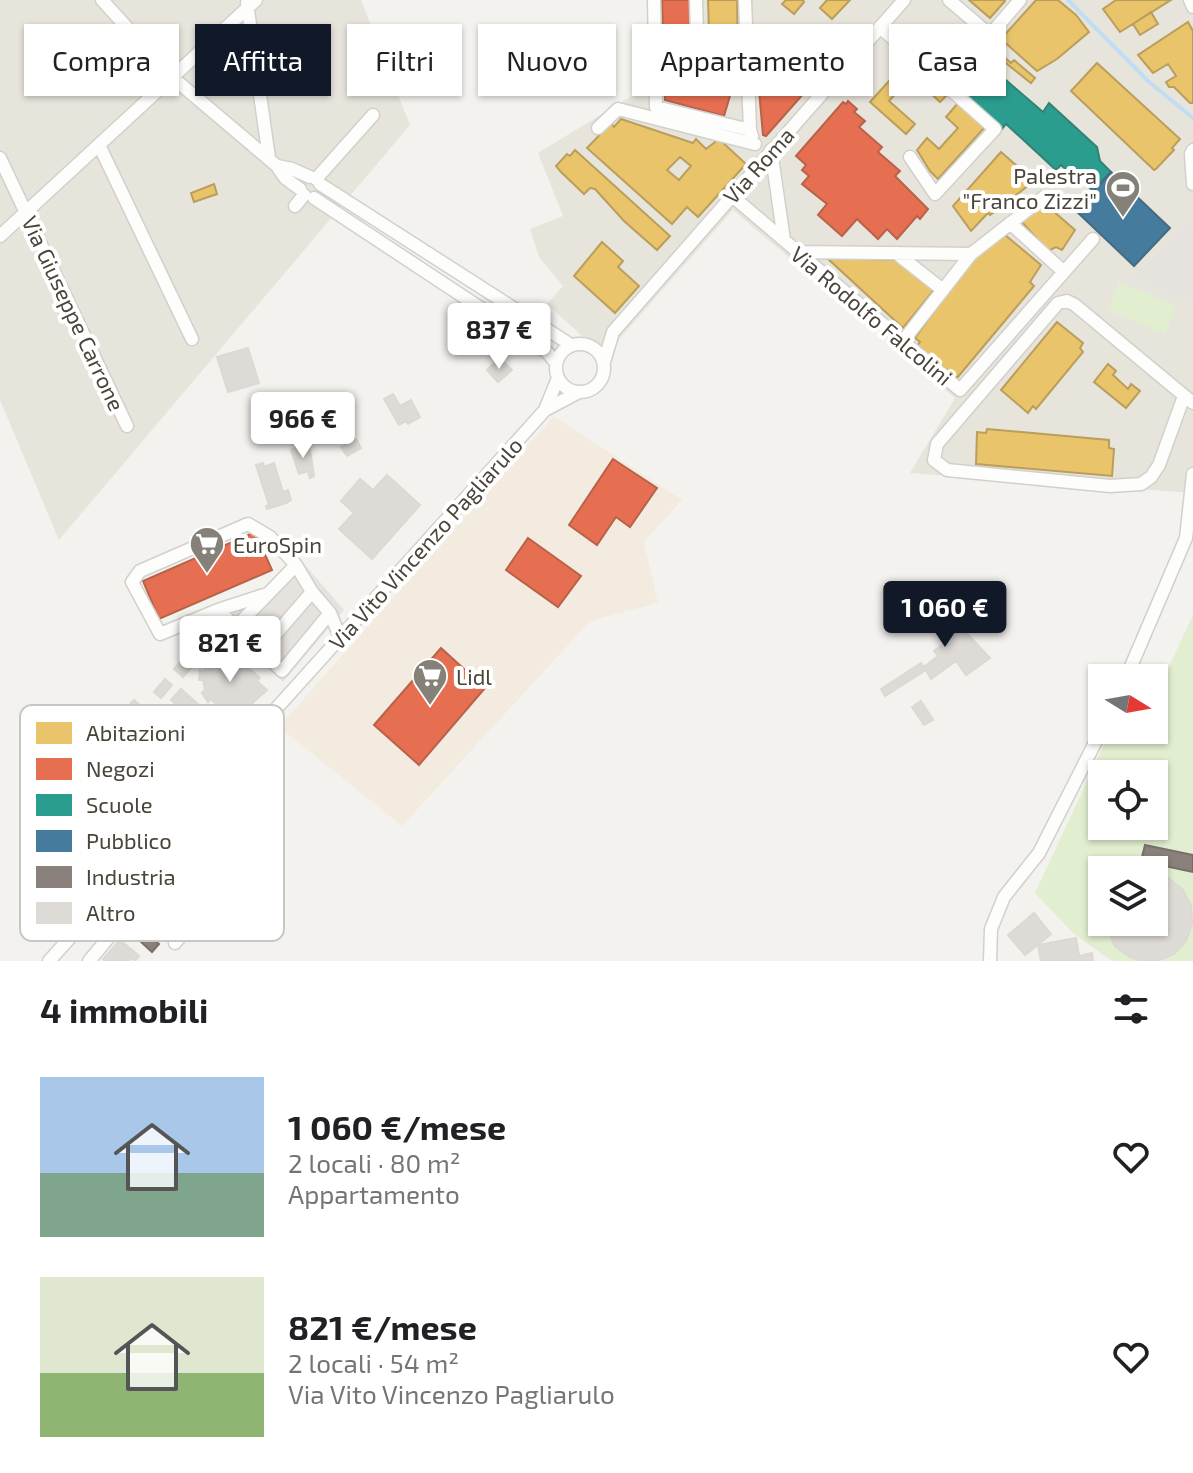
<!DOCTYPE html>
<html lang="it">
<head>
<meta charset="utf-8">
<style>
  :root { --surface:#fff; --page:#f2f2f2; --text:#202124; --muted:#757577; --accent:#111827 }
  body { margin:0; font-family:"Exo 2",sans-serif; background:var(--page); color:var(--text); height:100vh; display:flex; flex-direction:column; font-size:30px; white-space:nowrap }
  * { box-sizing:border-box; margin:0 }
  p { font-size:26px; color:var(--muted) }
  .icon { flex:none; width:44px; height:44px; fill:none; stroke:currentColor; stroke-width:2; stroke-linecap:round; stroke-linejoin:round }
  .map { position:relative; height:961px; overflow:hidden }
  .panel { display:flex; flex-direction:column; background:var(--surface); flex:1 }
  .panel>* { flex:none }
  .guide { position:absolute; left:24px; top:24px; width:1146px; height:72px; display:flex; gap:16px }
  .needle { width:52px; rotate:101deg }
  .tools { position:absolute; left:1088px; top:664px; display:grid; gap:16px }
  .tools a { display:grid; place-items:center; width:80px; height:80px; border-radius:0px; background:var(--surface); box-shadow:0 2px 6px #0004; font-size:40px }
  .price { position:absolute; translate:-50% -68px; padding:0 18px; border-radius:8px; background:#fff; color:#222; font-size:26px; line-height:52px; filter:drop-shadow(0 2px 4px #0008) }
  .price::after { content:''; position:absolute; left:50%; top:48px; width:24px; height:18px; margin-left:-12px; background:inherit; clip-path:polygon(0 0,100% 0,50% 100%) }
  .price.selected { background:var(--accent); color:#fff }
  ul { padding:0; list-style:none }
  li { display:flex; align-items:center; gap:24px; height:200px; padding:0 40px }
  li span { display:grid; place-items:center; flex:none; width:224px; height:160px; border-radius:0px; color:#555 }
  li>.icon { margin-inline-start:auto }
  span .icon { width:96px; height:96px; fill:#fffc; stroke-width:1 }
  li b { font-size:34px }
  h2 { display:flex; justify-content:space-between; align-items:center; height:96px; padding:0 40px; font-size:34px }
  .pill { padding:0 28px; border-radius:0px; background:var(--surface); box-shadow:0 2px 6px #0004; font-size:28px; line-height:72px }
  .pill.selected { background:var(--accent); color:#fff }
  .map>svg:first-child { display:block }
  .residential { fill:#e7e4dc }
  .commercial { fill:#f3ebdf }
  .green { fill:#e1eecf; fill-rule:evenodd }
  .parking { fill:#e6e3df }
  .homes { fill:#e9c46a; stroke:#ba9e5b; stroke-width:2; fill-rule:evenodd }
  .shops { fill:#e76f51; stroke:#b8624a; stroke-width:2 }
  .schools { fill:#2a9d8f; stroke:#348275; stroke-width:2 }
  .public { fill:#457b9d; stroke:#476a7f; stroke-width:2 }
  .industry { fill:#8a817c; stroke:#776f68; stroke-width:2 }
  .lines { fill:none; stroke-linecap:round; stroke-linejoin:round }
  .stream { stroke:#c0ddf1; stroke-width:4 }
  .building { fill:#dedbd6; stroke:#dcd9d4; stroke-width:2 }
  .minor-casing { stroke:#d2d0cb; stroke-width:15 }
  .minor { stroke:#fdfdfc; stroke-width:12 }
  .labels { text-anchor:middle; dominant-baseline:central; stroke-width:8; stroke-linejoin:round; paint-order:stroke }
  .street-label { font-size:22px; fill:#4b4439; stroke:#fff }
  .poi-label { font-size:22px; fill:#4b4439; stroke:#fff; text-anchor:start }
  .key { fill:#fff; stroke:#c9c7c4; stroke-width:2 }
  .key-label { font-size:22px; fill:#4b4439 }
</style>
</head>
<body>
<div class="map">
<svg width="1193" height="961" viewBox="0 0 1193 961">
  <rect width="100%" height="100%" fill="#f4f2ee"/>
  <path class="residential" d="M0,0H361L410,125L59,540L0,400Z
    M648,0H1193V493L910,473L955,398L733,210L604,356L547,304L563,286L539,257L530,229L563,216L538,153L653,83Z"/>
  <path class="commercial" d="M554,416L682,500L644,542L658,603L590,621L402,826L279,727Z"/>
  <path class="green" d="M1119,282L1177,306L1165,334L1107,310Z
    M1193,615V961H1112L1073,933L1035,893L1111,730H1154V699ZM1102,774H1154V826H1102ZM1102,870H1154V922H1102Z"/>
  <path class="parking" d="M1187,222L1193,233V302L1131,279Z
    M292,550L344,610L283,682L222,622L279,582Z"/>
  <path class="homes" d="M708,0H737L738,62H710Z
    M786,0H803L804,2L794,14L782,4Z
    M827,0H850L832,19L820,8Z
    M969,0H1004L1005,1L990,18Z
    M1036,0H1058L1076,15L1089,32L1057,59L1037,71L1001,39Z
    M1116,0H1171L1120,32L1103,9Z
    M1151,12L1158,24L1140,35L1133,24Z
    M1188,22L1193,31V103H1190L1174,87H1169L1166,82L1176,76L1168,64L1153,73L1138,55Z
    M1004,57L1011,63L1014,60L1035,78L1031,83L1002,60Z
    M909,59L930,77L917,92L906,82L889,101L915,124L906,134L870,102Z
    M1097,63L1180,139L1172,148L1174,150L1156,169L1154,170L1071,91Z
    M930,77L948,94L940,102L926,89L928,87L924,84Z
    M958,103L985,127L938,179L930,171L917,150L927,138L939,149L958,128L946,117Z
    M621,119L693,143L696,139L706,149L719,139L746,164L698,217L687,207L672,224L587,148L611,123L614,127ZM680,157L691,166L679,180L667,170Z
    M575,150L670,236L657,250L624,221L595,189L590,188L584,194L561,172L556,166L567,154L570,156Z
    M1001,152L1034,181L996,211L990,215L988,213L971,231L953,206Z
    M214,184L217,194L194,202L191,193Z
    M1044,203L1075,230L1062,250L1056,247L1048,251L1021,221Z
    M1004,234L1041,265L1030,282L1034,286L957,378L917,346L920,342L915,338L972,259Z
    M602,242L623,261L618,267L639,286L615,313L574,276Z
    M827,258L896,260L934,290L903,328Z
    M1057,322L1083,343L1080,348L1083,352L1036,409L1033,406L1028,413L1001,390Z
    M1108,364L1116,371L1113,375L1128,389L1131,384L1140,391L1126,408L1094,382Z
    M987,429L1109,440V448L1114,449L1112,476L976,464L977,432L986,433Z"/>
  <path class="shops" d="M662,0H691L693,81L732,89L724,116L665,100Z
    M800,43L827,67L766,136L763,135L757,68V44L787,58Z
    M848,101L857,109L854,112L865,121L859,127L882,147L878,152L900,171L895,176L928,209L920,219L917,216L897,239L887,229L878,239L857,219L842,236L818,215L827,204L802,184L809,176L802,170L806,165L796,156L843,102L846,104Z
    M613,459L657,488L630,527L616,517L597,545L569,525Z
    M255,532L272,570L159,619L143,581Z
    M528,538L581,576L558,607L506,570Z
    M441,648L485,688L419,765L374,725Z"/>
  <path class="schools" d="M950,26L975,49L964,62L969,66L978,56L1043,112L1049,103L1097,147L1100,161L1111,172L1093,191L1075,173L1072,175L1061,165L1056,170L1006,124L1002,129L964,94L967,91L956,81L959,78L928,50Z"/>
  <path class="public" d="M1111,172L1170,228L1134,266L1075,210Z"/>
  <path class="industry" d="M1145,845L1193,855V872L1141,861Z
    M187,863L207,881L202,887L208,893L202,900L196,894L155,940L159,944L152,952L128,930Z"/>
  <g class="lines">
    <path class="stream" d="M1068,0L1149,82L1193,118"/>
  </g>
  <path class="building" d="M248,348L259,383L228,392L217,357Z
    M494,363L497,365L505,363L512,370L498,382L487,370Z
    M393,394L400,406L411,400L420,417L408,424L406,421L399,425L384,399Z
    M275,399L281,411L268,417L263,405Z
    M356,439L361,448L347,456L341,447Z
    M309,444L314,476L310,478L308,471L299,474L291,450Z
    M263,463L264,467L274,463L283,492L288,490L291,500L286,503L267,509L266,506L269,505L256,465Z
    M387,475L420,505L372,559L339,529L354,513L341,501L360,479L373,490Z
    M932,589L948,613L990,658L966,675L956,661L931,679L926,670L885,696L881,689L921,663L924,667L938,656L934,651L944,644L941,639L947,634L940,626L942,624L929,606L924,609L921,605L930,598L927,593Z
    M215,622L224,630L183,677L174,669Z
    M218,651L227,660L232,654L260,678L257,681L267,690L247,708V712L237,714V710H229L225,713L217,709L218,705L210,699L208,702L202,693L205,689L203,680H199L200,670L204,671L211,658Z
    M165,679L172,685L161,698L154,692Z
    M181,689L227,730L238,718L248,727L225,754L213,746L217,741L178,707L173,708L176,704L171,700Z
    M134,700L161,724L158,728L184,751L190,745L207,761L180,792L162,775L165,771L138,747L141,743L115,720Z
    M921,701L933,720L924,725L912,707Z
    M1136,858L1138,870H1111L1119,864Z
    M1154,874L1168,878L1182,889L1191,905L1192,924L1186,941L1174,954L1157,961L1138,960L1130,957L1115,946L1105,922H1154Z
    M1034,913L1051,934L1025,955L1008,935Z
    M1076,938L1079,956L1092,953L1093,961H1041L1038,945Z
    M120,940L139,956L135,961L130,957L129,961H106L103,959Z"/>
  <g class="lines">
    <defs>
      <path id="minor" d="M102,0L172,77L277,166
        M654,0L656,107L750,130
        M696,0L698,72L748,77
        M745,0L750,130L752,136
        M949,0L990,35L1020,0
        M1190,0L1193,7
        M247,3L269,158
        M880,27L995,129L935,194L910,157
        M598,128L618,109L755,144
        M99,145L192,339
        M771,150L784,240
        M1193,150L1191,154L1193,184
        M0,158L127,426
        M316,179L373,115
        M320,184L571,345
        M300,189L285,178L277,166L292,169L310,177
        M731,195L960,390L1093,239
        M314,198L547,352L556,363
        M295,206L304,195
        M1010,223L1064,272
        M0,236L256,0
        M799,252L971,254
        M896,253L943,290
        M903,341L971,254L1044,197
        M556 368a24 24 0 1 1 48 0a24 24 0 1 1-48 0Z
        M604,362L613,332L904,0
        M558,378L545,410L579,392
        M1184,396L1159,465L1151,477L1141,484L1110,486L947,470L934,460L937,444L1058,303L1067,301L1075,305L1193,403
        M218,610L264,595
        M330,613L282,671L236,627L296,565L312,592L330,613L340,637
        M236,627L218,610L160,634L132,582L140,571L248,524L270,537L296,565
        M261,651L312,592
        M1126,678L1186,538L1193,474
        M175,943L249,852L226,810L213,779
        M49,961L545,410
        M89,961L194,835L226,810
        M990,961L991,929L1004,897L1039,853L1102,729"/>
    </defs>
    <use href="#minor" class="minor-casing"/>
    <use href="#minor" class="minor"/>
  </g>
  <defs>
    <symbol id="stadium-pin" viewBox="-11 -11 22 30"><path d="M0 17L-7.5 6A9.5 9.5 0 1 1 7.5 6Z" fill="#868178" stroke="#fff"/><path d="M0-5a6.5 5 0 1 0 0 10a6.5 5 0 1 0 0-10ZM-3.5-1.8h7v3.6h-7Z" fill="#fff"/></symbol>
    <symbol id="supermarket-pin" viewBox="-11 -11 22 30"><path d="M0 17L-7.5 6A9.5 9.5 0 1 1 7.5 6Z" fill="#868178" stroke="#fff"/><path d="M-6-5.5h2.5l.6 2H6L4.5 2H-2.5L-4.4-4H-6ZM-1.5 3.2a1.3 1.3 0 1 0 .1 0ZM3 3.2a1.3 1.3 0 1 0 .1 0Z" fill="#fff"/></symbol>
  </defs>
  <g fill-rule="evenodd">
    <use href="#stadium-pin" x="1103" y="168" width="40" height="54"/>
    <use href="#supermarket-pin" x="187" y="524" width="40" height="54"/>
    <use href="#supermarket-pin" x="410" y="656" width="40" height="54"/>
  </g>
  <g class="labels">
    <g class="street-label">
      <text transform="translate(758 165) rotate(-48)">Via Roma</text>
      <text transform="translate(74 313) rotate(65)">Via Giuseppe Carrone</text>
      <text transform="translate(872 315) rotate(40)">Via Rodolfo Falcolini</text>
      <text transform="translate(425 543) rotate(-48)">Via Vito Vincenzo Pagliarulo</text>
    </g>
    <g class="poi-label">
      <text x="1097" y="175" text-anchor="end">Palestra<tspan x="1097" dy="25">"Franco Zizzi"</tspan></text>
      <text x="233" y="544">EuroSpin</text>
      <text x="456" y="676">Lidl</text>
    </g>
  </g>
  <rect x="20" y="705" width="264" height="236" rx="12" class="key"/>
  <rect x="36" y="722" width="36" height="22" fill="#e9c46a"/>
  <rect x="36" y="758" width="36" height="22" fill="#e76f51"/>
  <rect x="36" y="794" width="36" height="22" fill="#2a9d8f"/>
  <rect x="36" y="830" width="36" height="22" fill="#457b9d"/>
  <rect x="36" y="866" width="36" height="22" fill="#8a817c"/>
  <rect x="36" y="902" width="36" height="22" fill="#dedbd6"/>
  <g class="key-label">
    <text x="86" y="741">Abitazioni</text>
    <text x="86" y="777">Negozi</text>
    <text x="86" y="813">Scuole</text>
    <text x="86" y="849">Pubblico</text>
    <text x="86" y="885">Industria</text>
    <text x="86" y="921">Altro</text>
  </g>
</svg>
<div class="tools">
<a><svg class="needle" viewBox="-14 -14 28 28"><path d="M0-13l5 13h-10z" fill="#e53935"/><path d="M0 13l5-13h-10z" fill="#757577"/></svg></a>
<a><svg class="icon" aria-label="locate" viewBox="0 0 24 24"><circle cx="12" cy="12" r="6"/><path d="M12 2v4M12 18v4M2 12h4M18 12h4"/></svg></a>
<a><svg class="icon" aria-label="layers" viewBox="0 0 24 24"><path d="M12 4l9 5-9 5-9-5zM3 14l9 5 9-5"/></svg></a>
</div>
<b class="price" style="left:499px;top:371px">837 €</b>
<b class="price" style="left:303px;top:460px">966 €</b>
<b class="price selected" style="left:945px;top:649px">1 060 €</b>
<b class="price" style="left:230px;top:684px">821 €</b>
<div class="guide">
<a class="pill">Compra</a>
<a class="pill selected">Affitta</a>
<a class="pill">Filtri</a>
<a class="pill">Nuovo</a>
<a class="pill">Appartamento</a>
<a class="pill">Casa</a>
</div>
</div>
<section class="panel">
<h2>4 immobili<svg class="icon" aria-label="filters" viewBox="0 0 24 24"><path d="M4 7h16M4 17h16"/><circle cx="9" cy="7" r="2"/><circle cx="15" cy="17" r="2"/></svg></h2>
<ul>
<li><span style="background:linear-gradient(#a9c7e8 60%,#7fa58c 0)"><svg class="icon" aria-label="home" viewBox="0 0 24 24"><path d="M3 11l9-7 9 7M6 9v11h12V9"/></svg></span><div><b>1 060 €/mese</b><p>2 locali · 80 m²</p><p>Appartamento</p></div><svg class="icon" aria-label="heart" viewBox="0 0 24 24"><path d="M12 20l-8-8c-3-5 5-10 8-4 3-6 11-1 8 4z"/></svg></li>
<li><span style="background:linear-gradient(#dfe7d0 60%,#8fb573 0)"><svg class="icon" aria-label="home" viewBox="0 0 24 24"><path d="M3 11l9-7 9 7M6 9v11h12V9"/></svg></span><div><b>821 €/mese</b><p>2 locali · 54 m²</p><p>Via Vito Vincenzo Pagliarulo</p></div><svg class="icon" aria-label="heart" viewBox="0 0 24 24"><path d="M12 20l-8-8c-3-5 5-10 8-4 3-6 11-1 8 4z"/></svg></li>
</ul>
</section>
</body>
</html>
